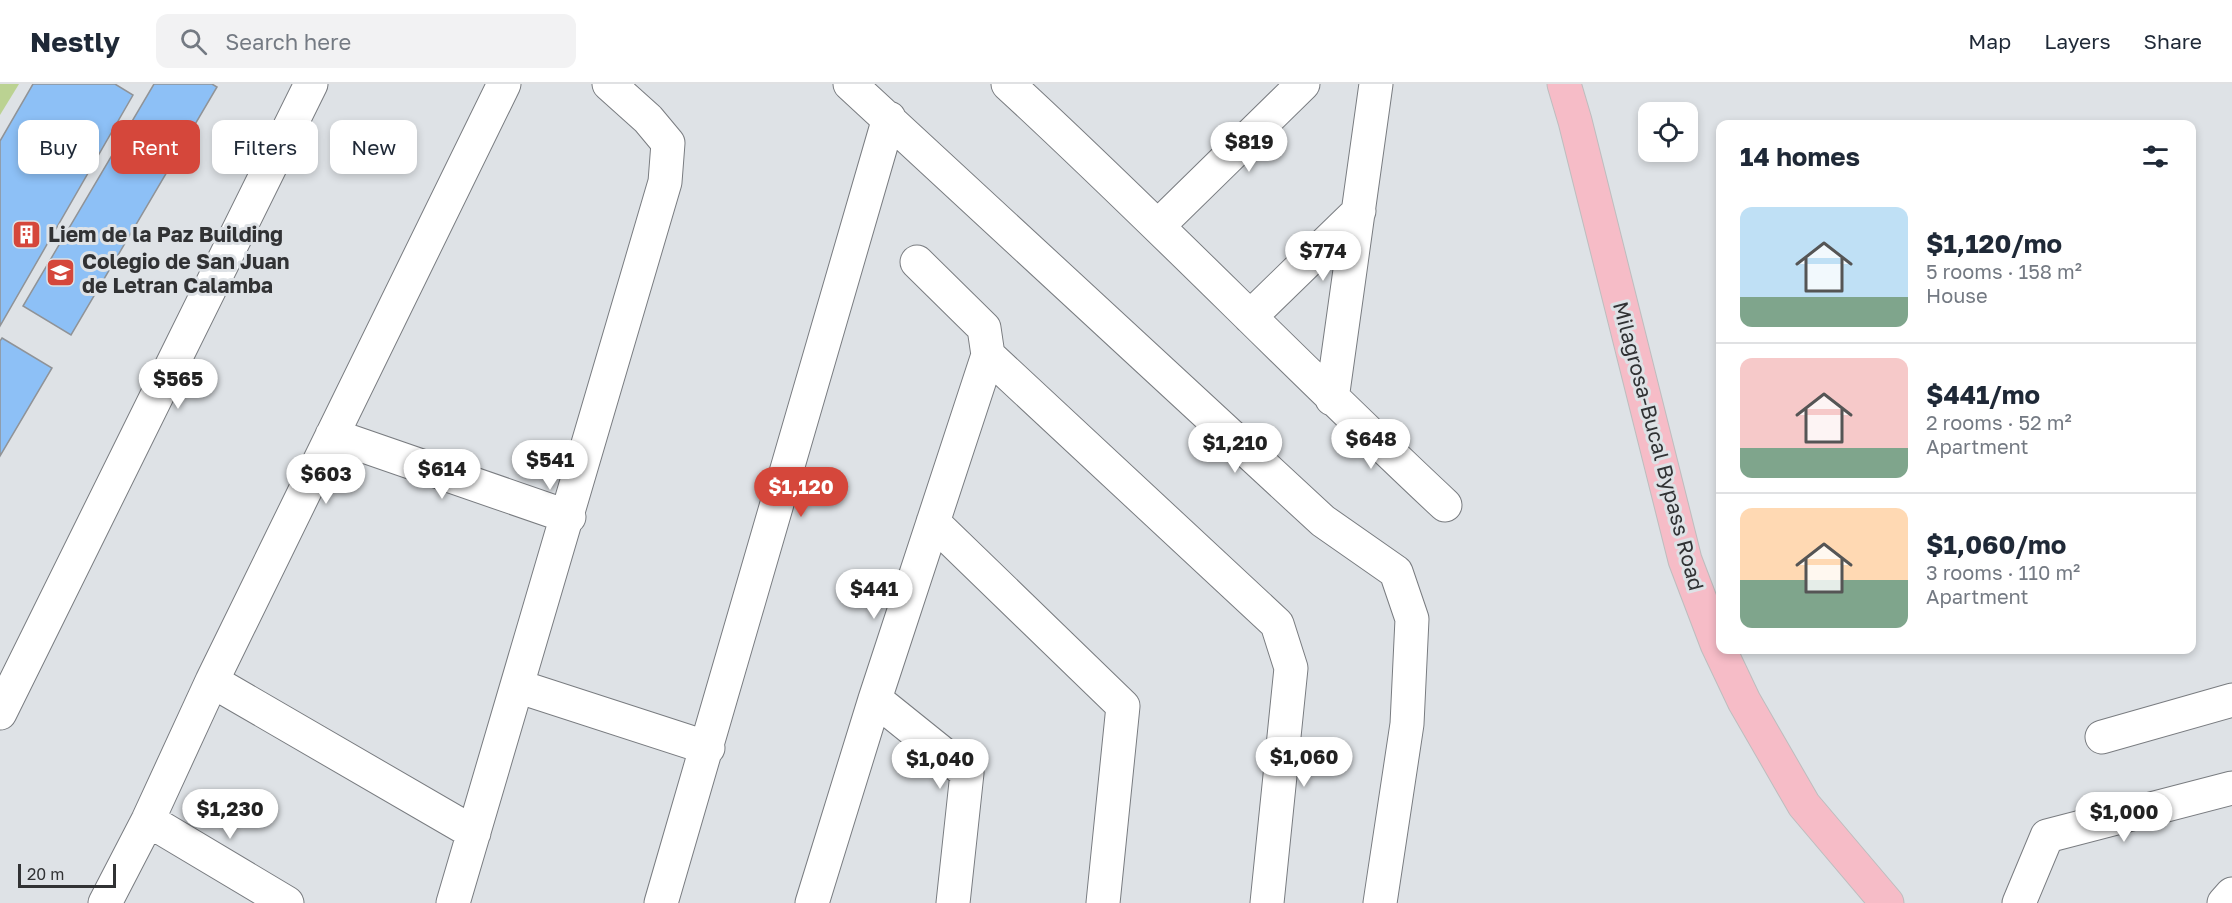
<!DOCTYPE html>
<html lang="en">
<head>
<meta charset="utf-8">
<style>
  :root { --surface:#fff; --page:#f2f2f3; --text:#1f2937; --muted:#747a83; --line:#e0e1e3; --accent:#d5473b }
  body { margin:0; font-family:"Golos Text",sans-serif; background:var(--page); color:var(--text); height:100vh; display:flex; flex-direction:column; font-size:22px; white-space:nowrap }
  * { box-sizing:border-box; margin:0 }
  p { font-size:20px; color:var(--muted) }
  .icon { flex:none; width:33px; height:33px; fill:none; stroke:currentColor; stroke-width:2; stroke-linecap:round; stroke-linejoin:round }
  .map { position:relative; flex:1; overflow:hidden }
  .drawer { position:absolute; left:1716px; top:36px; width:480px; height:534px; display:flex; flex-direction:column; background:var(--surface); border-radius:12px; box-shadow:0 3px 9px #0003 }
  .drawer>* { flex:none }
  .guide { position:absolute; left:18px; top:36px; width:570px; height:54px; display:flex; gap:12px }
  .fabs { position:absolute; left:1638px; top:18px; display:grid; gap:12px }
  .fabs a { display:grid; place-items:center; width:60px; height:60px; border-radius:12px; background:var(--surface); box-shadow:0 3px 9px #0003; font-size:30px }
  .scale { position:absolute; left:18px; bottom:15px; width:98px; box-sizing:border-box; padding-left:6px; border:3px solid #313234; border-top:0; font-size:16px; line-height:21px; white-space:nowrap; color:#313234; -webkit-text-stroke:4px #dee2e6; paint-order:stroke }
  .price { position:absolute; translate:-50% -51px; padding:0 14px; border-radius:21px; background:#fff; color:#222; font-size:20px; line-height:39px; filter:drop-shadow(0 2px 3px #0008) }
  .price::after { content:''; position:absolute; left:50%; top:36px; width:18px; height:14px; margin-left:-9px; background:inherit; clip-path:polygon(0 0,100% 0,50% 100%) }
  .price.current { background:var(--accent); color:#fff }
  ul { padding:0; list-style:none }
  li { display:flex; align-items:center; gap:18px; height:150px; padding:0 24px }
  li+li { border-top:2px solid var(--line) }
  li span { display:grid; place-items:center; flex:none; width:168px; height:120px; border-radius:12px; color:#555 }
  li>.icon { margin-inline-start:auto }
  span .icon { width:72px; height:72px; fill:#fffc; stroke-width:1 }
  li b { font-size:26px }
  h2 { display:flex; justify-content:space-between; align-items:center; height:72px; padding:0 24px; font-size:26px }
  .pill { padding:0 21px; border-radius:12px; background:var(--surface); box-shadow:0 3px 9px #0003; font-size:21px; line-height:54px }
  .pill.current { background:var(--accent); color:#fff }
  header { display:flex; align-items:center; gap:36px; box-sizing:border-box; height:84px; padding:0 30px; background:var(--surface); border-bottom:2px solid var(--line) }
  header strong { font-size:28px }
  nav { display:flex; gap:33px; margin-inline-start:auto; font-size:21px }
  .search { width:420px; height:54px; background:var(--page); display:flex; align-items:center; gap:15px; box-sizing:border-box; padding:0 21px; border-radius:12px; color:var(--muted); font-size:22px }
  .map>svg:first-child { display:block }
  .green { fill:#bbd292 }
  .building { fill:#8dc0f6; stroke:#909397; stroke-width:1.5 }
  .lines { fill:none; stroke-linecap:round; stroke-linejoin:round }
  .minor-casing { stroke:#797c80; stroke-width:35 }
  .major-casing { stroke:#bdbdbe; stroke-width:35 }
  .minor { stroke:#fff; stroke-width:33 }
  .major { stroke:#f6bcc7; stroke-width:33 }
  .labels { text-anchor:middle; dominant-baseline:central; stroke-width:6; stroke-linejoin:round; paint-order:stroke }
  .poi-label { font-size:21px; font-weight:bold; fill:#313234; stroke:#dee2e6; text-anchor:start }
  .street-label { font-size:21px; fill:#313234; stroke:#dee2e6 }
</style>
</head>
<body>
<header>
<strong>Nestly</strong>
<div class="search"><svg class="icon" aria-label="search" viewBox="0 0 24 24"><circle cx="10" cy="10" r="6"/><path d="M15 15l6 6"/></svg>Search here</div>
<nav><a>Map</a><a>Layers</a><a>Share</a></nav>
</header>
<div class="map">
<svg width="2232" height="819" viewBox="0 0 2232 819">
  <rect width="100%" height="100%" fill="#dee2e6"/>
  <path class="green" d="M0,0H19L0,31Z"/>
  <path class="building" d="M33,0H115L133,11L0,242V57Z
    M154,0H212L217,3L71,251L23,222Z
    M2,254L52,284L0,372V257Z"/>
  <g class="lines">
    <defs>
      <path id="minor" d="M850,0L1323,437L1396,488L1412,535L1407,640L1380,819
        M1008,0C1157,137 1297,283 1445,421
        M1159,141L1303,0
        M1250,233L1359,127
        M988,271L1277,540L1291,584L1267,819
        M1332,315L1376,0
        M332,351L569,433
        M933,438L1123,622L1103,819
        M212,597L474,749
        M517,602L708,664
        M875,615L967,689L953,819
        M0,629L311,0
        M2102,653L2232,616
        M148,736L287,819
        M105,819L148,736L212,597L504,0
        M453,819L665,98L668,59L648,35L609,0
        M661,819L889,34
        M812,819L875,615L988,271L984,244L917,178
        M2019,819L2047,752L2232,704
        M2224,819L2232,810"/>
      <path id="major" d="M1564,0L1575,37L1685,476L1717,560L1744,617L1804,721L1887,819"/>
    </defs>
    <use href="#minor" class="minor-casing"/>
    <use href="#major" class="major-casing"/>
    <use href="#minor" class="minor"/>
    <use href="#major" class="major"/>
  </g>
  <defs>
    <symbol id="building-square" viewBox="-11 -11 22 22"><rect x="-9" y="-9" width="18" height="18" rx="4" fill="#d5473b" stroke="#dee2e6"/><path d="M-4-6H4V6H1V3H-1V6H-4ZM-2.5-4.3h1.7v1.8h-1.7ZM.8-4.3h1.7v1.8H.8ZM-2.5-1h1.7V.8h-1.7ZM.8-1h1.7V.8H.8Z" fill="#fff"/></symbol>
    <symbol id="university-square" viewBox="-11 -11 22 22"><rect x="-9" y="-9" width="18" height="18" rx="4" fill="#d5473b" stroke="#dee2e6"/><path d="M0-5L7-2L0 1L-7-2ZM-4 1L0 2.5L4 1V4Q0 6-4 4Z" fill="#fff"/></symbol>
  </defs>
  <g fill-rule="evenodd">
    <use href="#building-square" x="10" y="134" width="33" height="33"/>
    <use href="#university-square" x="44" y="172" width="33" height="33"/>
  </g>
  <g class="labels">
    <g class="poi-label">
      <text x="48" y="150">Liem de la Paz Building</text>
      <text x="82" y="177">Colegio de San Juan<tspan x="82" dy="24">de Letran Calamba</tspan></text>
    </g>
    <g class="street-label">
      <text transform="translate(1659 362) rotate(75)">Milagrosa-Bucal Bypass Road</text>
    </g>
  </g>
</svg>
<div class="fabs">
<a><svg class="icon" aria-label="locate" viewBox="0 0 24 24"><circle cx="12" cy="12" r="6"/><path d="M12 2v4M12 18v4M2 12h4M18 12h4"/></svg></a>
</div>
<div class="scale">20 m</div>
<b class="price" style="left:1249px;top:89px">$819</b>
<b class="price" style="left:1323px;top:198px">$774</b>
<b class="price" style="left:178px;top:326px">$565</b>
<b class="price" style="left:1371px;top:386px">$648</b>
<b class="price" style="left:1235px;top:390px">$1,210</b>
<b class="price" style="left:550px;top:407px">$541</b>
<b class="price" style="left:442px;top:416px">$614</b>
<b class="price" style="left:326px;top:421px">$603</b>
<b class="price current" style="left:801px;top:434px">$1,120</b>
<b class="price" style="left:874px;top:536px">$441</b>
<b class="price" style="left:1304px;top:704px">$1,060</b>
<b class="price" style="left:940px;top:706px">$1,040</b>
<b class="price" style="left:230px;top:756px">$1,230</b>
<b class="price" style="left:2124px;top:759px">$1,000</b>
<div class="guide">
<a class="pill">Buy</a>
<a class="pill current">Rent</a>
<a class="pill">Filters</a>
<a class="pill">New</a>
</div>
<section class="drawer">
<h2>14 homes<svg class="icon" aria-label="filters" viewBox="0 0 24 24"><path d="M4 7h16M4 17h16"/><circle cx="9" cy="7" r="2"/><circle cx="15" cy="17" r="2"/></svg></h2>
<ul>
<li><span style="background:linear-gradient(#bfe0f5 75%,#7fa58c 0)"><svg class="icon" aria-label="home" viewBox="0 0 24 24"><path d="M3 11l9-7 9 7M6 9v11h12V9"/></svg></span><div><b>$1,120/mo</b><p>5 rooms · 158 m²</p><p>House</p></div></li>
<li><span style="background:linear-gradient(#f6c9c9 75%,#7fa58c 0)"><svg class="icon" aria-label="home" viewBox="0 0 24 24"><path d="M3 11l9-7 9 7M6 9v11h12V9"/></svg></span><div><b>$441/mo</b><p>2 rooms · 52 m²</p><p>Apartment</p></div></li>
<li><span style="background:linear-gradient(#ffd9b3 60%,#7fa58c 0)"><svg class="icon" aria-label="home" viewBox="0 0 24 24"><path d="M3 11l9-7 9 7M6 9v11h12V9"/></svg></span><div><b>$1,060/mo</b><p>3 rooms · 110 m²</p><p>Apartment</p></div></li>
</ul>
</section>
</div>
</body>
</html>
